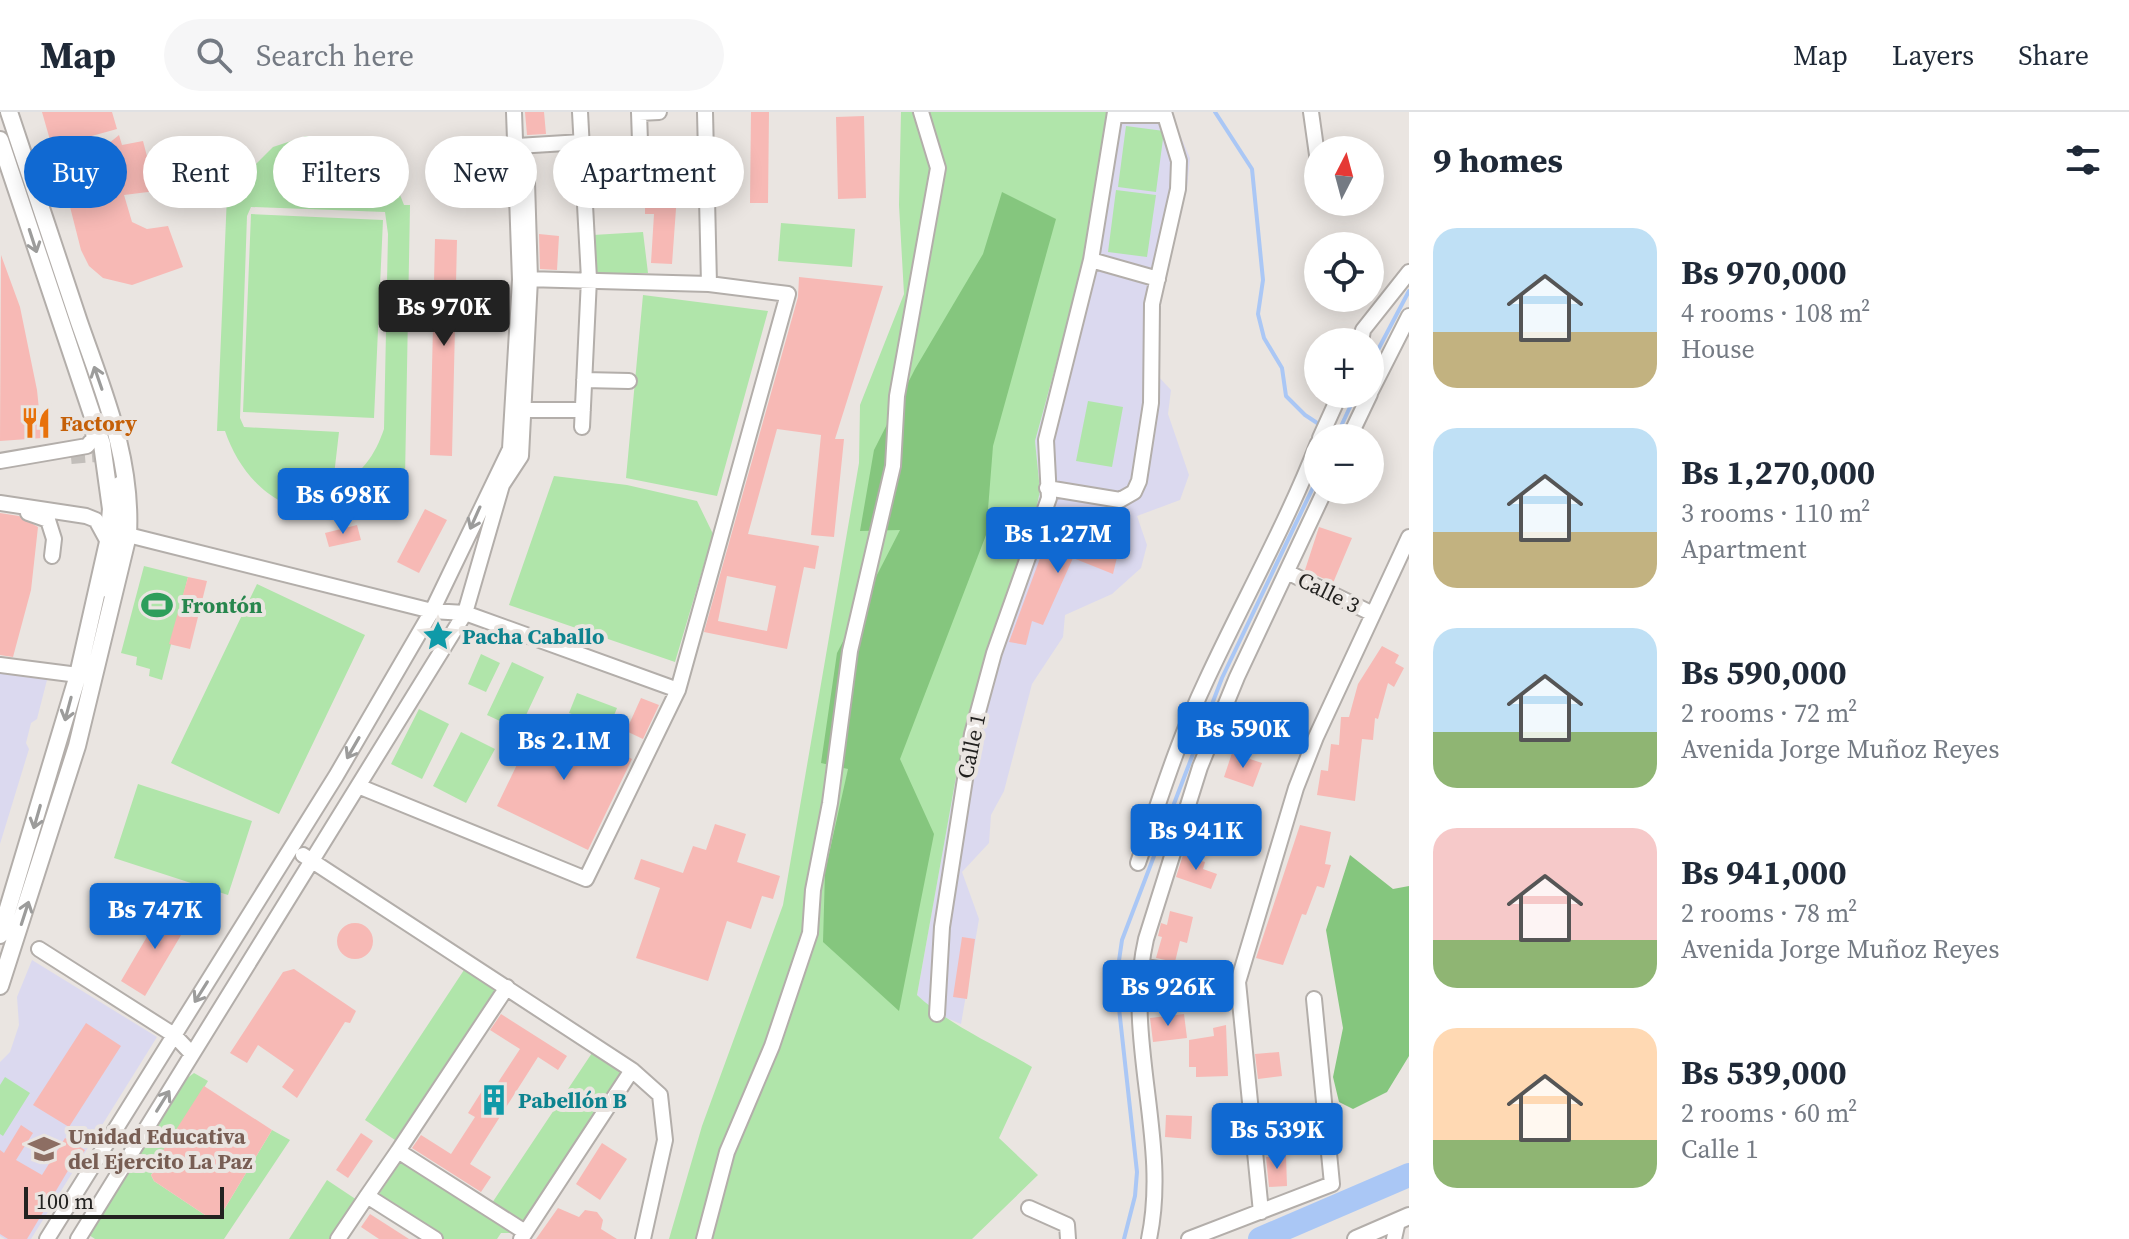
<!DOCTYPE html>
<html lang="en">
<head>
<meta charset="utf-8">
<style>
  :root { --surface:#fff; --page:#f6f6f7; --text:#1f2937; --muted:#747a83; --line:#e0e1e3; --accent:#1069d2 }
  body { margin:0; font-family:"Source Serif 4",serif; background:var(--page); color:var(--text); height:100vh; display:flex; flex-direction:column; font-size:30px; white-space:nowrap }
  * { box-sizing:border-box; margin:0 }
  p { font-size:26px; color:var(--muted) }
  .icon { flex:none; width:44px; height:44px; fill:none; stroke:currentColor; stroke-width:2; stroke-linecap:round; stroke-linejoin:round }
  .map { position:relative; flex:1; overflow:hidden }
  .details { display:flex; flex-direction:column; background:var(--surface); width:720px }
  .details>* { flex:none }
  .hud { position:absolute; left:24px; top:24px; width:760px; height:72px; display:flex; gap:16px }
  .needle { width:52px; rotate:6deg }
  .tools { position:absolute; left:1304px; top:24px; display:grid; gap:16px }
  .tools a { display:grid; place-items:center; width:80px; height:80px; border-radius:50%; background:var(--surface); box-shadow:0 4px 20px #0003; font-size:40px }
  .scale { position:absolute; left:24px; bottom:20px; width:200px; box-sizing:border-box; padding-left:8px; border:4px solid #232220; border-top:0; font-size:22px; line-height:28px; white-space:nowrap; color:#232220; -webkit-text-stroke:6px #eae5e1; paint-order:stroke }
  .price { position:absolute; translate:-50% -68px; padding:0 18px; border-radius:8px; background:var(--accent); color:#fff; font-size:26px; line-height:52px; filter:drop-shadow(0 2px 4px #0008) }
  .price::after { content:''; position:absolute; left:50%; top:48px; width:24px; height:18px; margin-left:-12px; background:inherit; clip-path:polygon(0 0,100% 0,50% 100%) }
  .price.on { background:#222; color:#fff }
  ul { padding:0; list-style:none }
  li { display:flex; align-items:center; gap:24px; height:200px; padding:0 24px }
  li span { display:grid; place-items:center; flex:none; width:224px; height:160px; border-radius:24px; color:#555 }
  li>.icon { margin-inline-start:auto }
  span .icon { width:96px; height:96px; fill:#fffc; stroke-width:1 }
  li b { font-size:34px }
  h2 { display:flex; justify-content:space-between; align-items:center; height:96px; padding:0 24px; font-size:34px }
  .pill { padding:0 28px; border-radius:36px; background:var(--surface); box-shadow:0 4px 20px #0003; font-size:28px; line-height:72px }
  .pill.on { background:var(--accent); color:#fff }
  header { display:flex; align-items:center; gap:48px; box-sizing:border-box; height:112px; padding:0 40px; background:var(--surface); border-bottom:2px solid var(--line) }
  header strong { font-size:38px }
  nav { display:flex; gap:44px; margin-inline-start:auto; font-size:28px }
  .search { width:560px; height:72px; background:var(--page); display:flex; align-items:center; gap:20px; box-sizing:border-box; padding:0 28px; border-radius:44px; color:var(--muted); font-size:30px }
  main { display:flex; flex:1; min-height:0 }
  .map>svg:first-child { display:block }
  .education { fill:#dbd9ef }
  .green { fill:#b0e5aa; fill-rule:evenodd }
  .forest { fill:#85c67e }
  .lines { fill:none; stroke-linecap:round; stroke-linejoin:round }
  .stream { stroke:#aac7f5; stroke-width:4 }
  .river { stroke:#aac7f5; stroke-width:24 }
  .building { fill:#f7b9b5; fill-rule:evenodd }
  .minor-tunnel { stroke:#c2beba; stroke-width:14; stroke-dasharray:14 7; stroke-linecap:butt }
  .minor-casing { stroke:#b3aeaa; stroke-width:18 }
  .major-casing { stroke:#b3aeaa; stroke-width:20 }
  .minor { stroke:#fff; stroke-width:14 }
  .major { stroke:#fff; stroke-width:16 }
  .oneway { stroke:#9c9c9b }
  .labels { text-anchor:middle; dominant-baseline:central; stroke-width:8; stroke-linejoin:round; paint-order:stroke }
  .food-label { font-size:22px; font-weight:bold; fill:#c56008; stroke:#eae5e1; text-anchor:start }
  .street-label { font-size:22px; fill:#232220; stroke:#eae5e1 }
  .leisure-label { font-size:22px; font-weight:bold; fill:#27864d; stroke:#eae5e1; text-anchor:start }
  .culture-label { font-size:22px; font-weight:bold; fill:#0d838f; stroke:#eae5e1; text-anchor:start }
  .education-label { font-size:22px; font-weight:bold; fill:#785e54; stroke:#eae5e1; text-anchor:start }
</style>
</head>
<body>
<header>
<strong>Map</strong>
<div class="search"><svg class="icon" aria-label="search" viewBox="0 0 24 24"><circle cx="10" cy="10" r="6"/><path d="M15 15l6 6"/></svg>Search here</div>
<nav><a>Map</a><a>Layers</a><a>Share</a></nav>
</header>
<main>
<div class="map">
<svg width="1409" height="1127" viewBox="0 0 1409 1127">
  <rect width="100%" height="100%" fill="#eae5e1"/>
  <path class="education" d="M1109,0H1170L1190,46L1187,76L1157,193L1156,262L1171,278L1168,302L1189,363L1180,388L1137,404L1147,433L1141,456L1112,482L1065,503L1063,525L1032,572L1004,679L991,703L989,731L962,760L979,807L961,912L937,902L917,883L963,626L1035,403L1040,379L1035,329L1086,143Z
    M0,559L48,564L37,607L31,611L26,631L29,637L0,732Z
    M32,848L157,925L31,1127H5L0,1124V950L10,940L19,913L17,885Z"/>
  <path class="green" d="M901,0H1109L1086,143L1035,329L1040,379L1035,403L963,626L917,883C949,913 994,932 1032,955L999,1026L1038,1063L972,1127H669L702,1014L783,793L859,351L860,293L904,182L899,93Z
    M1126,14L1164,19L1156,80L1118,75Z
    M306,24C351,26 389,49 404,93H410L405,366C376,365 375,379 350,390C291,416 243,372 225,319H217L228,60L247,61L273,35ZM304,46L335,49L355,61L279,59ZM251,95L385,100L388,122L384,317C376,341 360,368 333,372L339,320L244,315L240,306L247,104Z
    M1116,78L1156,83L1147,145L1108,140Z
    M251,102L383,108L374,306L243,300Z
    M781,111L855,117L852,155L778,149Z
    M643,120L648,161H597L593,123Z
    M643,183L768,199L717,384L626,366Z
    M1088,289L1123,295L1112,355L1076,349Z
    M554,364L627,373L697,389L713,422L675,550L509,493Z
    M144,454L188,465L162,568L149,564L150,557L136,553L137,545L121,541Z
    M257,472L365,523L279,702L171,651Z
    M481,542L500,551L486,580L468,572Z
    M512,550L544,565L519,618L487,603Z
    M577,581L617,596L609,616L569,601Z
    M419,597L449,612L422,667L391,652Z
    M461,620L495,637L466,691L433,674Z
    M138,672L252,709L228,783L114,746Z
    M464,858L495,878L395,1028L365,1008Z
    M592,941L622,961L523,1111L492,1091Z
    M194,961L208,969L151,1063L154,1069L211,1107L219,1106L272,1018L290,1028L224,1127H95L89,1123L186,967Z
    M5,965L30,981L3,1024L0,1022V973Z
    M402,1048L515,1121H501L497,1127H442L377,1085Z
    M327,1068L357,1088L332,1127H289Z"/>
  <path class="forest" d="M1002,80L1056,107L993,334L986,423L900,647L934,722L899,899L823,830L825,760L848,657L821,651L837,541L900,418L860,419L874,338L915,257L983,142Z
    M1350,743L1393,777L1409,774V944L1387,980L1353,997L1339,990L1333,965L1343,916L1326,818Z"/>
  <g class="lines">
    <path class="stream" d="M1215,0L1252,57L1263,168L1258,202L1264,226L1282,256L1286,284L1305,303L1337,324
      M1370,253L1409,179
      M1337,323L1356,282
      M1124,1127L1135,1084L1137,1060L1116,869L1122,828L1222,566L1318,365"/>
    <path class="river" d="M1260,1127L1409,1063"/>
  </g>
  <path class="building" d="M42,0H112L117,17L52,35Z
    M525,0H544L546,22L527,23Z
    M751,0H769L768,91H750Z
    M864,4L866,86L838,87L836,5Z
    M119,23L122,33L143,29L156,79L124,83L132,110L147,117L168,114L183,155L132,173L103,166L89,154L81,138L68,87L74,65L85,51Z
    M650,24L666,25L664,56L651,55Z
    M658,68L678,69L672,152L651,151L654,102H645V84H658Z
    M539,122L559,124L557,158L540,157Z
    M435,127L457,128L452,344L430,343Z
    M1,143L20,195L37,278L42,326L0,329Z
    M799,165L883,174L835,327H844L834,425L811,423L821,323L777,317L748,422L819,434L815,457L804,455L787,537L704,520L798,185ZM727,464L776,474L767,519L718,509Z
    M425,397L447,408L419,461L397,450Z
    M0,401L19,404L38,415L31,478L13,545L0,543Z
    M357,413L361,428L329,435L325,421Z
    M1052,414L1119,437L1113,462L1073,446L1043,513L1032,509L1026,533L1009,530Z
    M1319,415L1352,426L1333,471L1305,458Z
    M188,465L207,469L190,537L169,532Z
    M1382,534L1399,543L1395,551L1404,556L1394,575L1388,571L1378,607L1375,606L1373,628L1362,627L1355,689L1317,683L1321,658L1328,659L1331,632L1339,633L1341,605H1349L1358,572Z
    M641,586L659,593L643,627L626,619Z
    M541,603L632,647L588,738L497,694Z
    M1232,641L1262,651L1253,675L1224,665Z
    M715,712L746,722L737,750L780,764L773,787L762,784L751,817L727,809L708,869L636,846L660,776L634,767L641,747L683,761L693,734L706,738Z
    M1300,713L1331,720L1325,752L1331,753L1324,776L1317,774L1306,803L1302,802L1283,853L1256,846Z
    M1183,743L1205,750L1203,757L1217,762L1211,777L1176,765Z
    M165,794L190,808L145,884L121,869Z
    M1170,799L1193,805L1187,831L1180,829L1175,850L1156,846L1162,825L1158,824L1161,811L1167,813Z
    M337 829a18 18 0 1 1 36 0a18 18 0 1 1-36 0Z
    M962,825L975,827L967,887L953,885Z
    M294,857L356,899L350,911L345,910L297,986L282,975L294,958L258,933L247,951L230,941L283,860Z
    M501,902L567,944L558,958L538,945L470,1052L491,1065L481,1080L412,1036L421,1023L451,1042L475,1005L468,1001L487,971L495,975L520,937L490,918Z
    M1184,902L1187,926L1153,930L1150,906Z
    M86,911L121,934L69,1015L33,993Z
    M1226,913L1228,964L1196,965V955H1189V928L1214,924L1213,916Z
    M1279,940L1282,964L1258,967L1255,942Z
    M204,974L272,1018L219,1106L211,1107L154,1069L151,1063L163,1049L158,1046Z
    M1166,1003L1192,1004L1191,1027L1165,1025Z
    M21,1013L33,1021L16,1048L42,1063L65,1026L85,1038L72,1059L69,1057L27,1127H8L0,1122V1038L4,1041Z
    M361,1021L373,1029L348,1066L336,1058Z
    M602,1031L627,1047L600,1088L576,1072Z
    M1286,1044L1287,1074L1269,1075L1266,1045Z
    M558,1096L579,1105L585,1098L597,1100L603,1108L601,1117L617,1127H536Z
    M370,1102L409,1127H379L361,1115Z"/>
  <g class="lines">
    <path class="minor-tunnel" d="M71,345L94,343L109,347L118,362"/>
    <defs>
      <path id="minor" d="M580,0L589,167L582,315
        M705,0L709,172
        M1311,0L1318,50
        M639,1L659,0
        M1115,3H1164
        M517,34L582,30
        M585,61L641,60L639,0
        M1091,148L1158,167
        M1361,230L1363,218L1409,160
        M584,268L629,269
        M1370,281L1409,204
        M526,298H583
        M1320,326L1340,282
        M1349,326L1370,282
        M0,349L87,334L93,327L95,310
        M1047,376L1120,388L1134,380L1139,369L1151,291L1152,192L1178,77L1179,49L1164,0
        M0,391L86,404L96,408L108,430
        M28,401L48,408L54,427L52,444
        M128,423L432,499L465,501L678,578
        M1287,460L1371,501
        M107,478L117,429L119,372
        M0,553L78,563
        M358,674L586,767L678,578L788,182L709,172L525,167
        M303,743L632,958L660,983L665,1028L643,1127
        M1138,751C1159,690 1178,628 1206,569C1243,489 1286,413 1318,331
        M39,837L174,923L192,942
        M1139,854L1238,870
        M937,902L942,815L972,622L994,541L1049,386L1046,328L1091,148L1115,0
        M398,1039L507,875
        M1029,1096L1067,1113L1068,1127
        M1261,1100L1238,870L1296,676L1316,625L1409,425
        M47,1127L336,664L432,499L510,337L520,168L514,0
        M78,1127L465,501L502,373L521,344L530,167L527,70
        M338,1127L367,1084
        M435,1127L367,1084L398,1039L525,1120
        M521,1127L632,958
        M704,1127L727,1040L772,934L810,821L813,778L830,691L850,539L893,354L897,284L938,56L921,0
        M1149,1127C1170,1028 1123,927 1146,827L1200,655L1237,565L1325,378
        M1189,1127L1332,1072L1314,887
        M1394,1127L1398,1109"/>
      <path id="major" d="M0,28L102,332L111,397L108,430L78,563L0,823
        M0,874L77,634L128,423C132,346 104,282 79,210C56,140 32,70 9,0
        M1356,1127L1409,1104"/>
    </defs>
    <use href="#minor" class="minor-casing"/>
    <use href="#major" class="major-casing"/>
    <use href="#minor" class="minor"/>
    <use href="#major" class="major"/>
  </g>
  <defs><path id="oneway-shaft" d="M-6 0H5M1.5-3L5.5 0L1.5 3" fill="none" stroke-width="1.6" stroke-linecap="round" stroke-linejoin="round" transform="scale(2)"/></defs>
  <g class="oneway">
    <use href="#oneway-shaft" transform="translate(33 129) rotate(72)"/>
    <use href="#oneway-shaft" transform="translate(98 266) rotate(-109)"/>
    <use href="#oneway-shaft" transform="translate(475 406) rotate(114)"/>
    <use href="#oneway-shaft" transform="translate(68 597) rotate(105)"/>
    <use href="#oneway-shaft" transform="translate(353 636) rotate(120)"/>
    <use href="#oneway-shaft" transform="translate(37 705) rotate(106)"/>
    <use href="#oneway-shaft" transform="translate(25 801) rotate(-72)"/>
    <use href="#oneway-shaft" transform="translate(201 880) rotate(122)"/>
    <use href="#oneway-shaft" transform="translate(163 989) rotate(-58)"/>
  </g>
  <defs>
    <symbol id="restaurant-bare" viewBox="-9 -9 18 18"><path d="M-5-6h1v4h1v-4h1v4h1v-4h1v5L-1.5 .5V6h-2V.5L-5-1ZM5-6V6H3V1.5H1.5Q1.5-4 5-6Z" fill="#e8710a" stroke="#eae5e1" stroke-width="2.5" paint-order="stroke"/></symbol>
    <symbol id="stadium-bare" viewBox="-9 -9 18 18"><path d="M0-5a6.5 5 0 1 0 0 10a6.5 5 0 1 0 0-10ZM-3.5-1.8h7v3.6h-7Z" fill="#2e9e5b" stroke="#eae5e1" stroke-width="2.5" paint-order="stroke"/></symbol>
    <symbol id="sight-bare" viewBox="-9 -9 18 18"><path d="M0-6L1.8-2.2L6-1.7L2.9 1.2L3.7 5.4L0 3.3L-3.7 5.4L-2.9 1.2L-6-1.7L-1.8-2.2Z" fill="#0f9aa8" stroke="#eae5e1" stroke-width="2.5" paint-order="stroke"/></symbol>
    <symbol id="building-bare" viewBox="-9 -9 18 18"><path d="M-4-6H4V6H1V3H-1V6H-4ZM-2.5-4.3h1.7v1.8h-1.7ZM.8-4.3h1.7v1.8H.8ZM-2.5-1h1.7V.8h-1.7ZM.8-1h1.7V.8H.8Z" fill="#0f9aa8" stroke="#eae5e1" stroke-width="2.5" paint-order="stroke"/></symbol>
    <symbol id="school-bare" viewBox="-9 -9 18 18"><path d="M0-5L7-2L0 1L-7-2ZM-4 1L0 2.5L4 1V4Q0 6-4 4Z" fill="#8d6e63" stroke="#eae5e1" stroke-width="2.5" paint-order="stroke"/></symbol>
  </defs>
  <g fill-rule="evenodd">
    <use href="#restaurant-bare" x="14" y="289" width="44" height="44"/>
    <use href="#stadium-bare" x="135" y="471" width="44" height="44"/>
    <use href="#sight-bare" x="416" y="502" width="44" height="44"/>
    <use href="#building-bare" x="472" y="966" width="44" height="44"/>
    <use href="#school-bare" x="22" y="1015" width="44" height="44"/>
  </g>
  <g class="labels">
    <g class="food-label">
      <text x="60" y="311">Factory</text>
    </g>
    <g class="street-label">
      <text transform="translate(1329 480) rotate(26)">Calle 3</text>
      <text transform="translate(971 634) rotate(-78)">Calle 1</text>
    </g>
    <g class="leisure-label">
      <text x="181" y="493">Frontón</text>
    </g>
    <g class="culture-label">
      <text x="462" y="524">Pacha Caballo</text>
      <text x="518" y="988">Pabellón B</text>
    </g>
    <g class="education-label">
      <text x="68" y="1024">Unidad Educativa<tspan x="68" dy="25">del Ejercito La Paz</tspan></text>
    </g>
  </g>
</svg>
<div class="tools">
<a><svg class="needle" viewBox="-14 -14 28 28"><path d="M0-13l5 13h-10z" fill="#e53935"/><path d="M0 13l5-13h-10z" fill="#747a83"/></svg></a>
<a><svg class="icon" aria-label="locate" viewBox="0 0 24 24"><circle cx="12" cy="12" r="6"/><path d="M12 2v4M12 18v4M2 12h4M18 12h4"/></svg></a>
<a>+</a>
<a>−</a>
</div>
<div class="scale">100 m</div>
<b class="price on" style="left:444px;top:236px">Bs 970K</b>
<b class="price" style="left:343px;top:424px">Bs 698K</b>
<b class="price" style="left:1058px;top:463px">Bs 1.27M</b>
<b class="price" style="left:1243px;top:658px">Bs 590K</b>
<b class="price" style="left:564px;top:670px">Bs 2.1M</b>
<b class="price" style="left:1196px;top:760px">Bs 941K</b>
<b class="price" style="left:155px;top:839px">Bs 747K</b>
<b class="price" style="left:1168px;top:916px">Bs 926K</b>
<b class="price" style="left:1277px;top:1059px">Bs 539K</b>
<div class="hud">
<a class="pill on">Buy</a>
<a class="pill">Rent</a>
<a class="pill">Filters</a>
<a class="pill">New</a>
<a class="pill">Apartment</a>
</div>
</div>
<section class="details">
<h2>9 homes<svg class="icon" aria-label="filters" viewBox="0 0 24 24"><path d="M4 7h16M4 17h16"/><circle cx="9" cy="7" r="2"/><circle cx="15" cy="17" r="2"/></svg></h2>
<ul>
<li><span style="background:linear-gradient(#bfe0f5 65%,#c2b280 0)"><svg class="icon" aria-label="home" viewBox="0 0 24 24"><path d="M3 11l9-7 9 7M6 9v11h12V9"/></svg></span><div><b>Bs 970,000</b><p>4 rooms · 108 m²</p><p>House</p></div></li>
<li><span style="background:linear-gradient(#bfe0f5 65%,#c2b280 0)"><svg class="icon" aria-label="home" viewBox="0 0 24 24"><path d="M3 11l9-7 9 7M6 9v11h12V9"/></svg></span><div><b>Bs 1,270,000</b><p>3 rooms · 110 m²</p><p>Apartment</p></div></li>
<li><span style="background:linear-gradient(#bfe0f5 65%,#8fb573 0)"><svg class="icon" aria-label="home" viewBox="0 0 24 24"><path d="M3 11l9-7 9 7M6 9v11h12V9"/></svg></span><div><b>Bs 590,000</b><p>2 rooms · 72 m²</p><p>Avenida Jorge Muñoz Reyes</p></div></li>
<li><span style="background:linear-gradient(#f6c9c9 70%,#8fb573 0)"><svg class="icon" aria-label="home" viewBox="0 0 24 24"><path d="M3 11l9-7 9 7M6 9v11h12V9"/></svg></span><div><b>Bs 941,000</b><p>2 rooms · 78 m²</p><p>Avenida Jorge Muñoz Reyes</p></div></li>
<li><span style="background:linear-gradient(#ffd9b3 70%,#8fb573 0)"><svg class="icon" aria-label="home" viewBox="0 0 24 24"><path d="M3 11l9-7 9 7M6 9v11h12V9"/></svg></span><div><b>Bs 539,000</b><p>2 rooms · 60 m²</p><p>Calle 1</p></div></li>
</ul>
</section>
</main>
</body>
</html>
